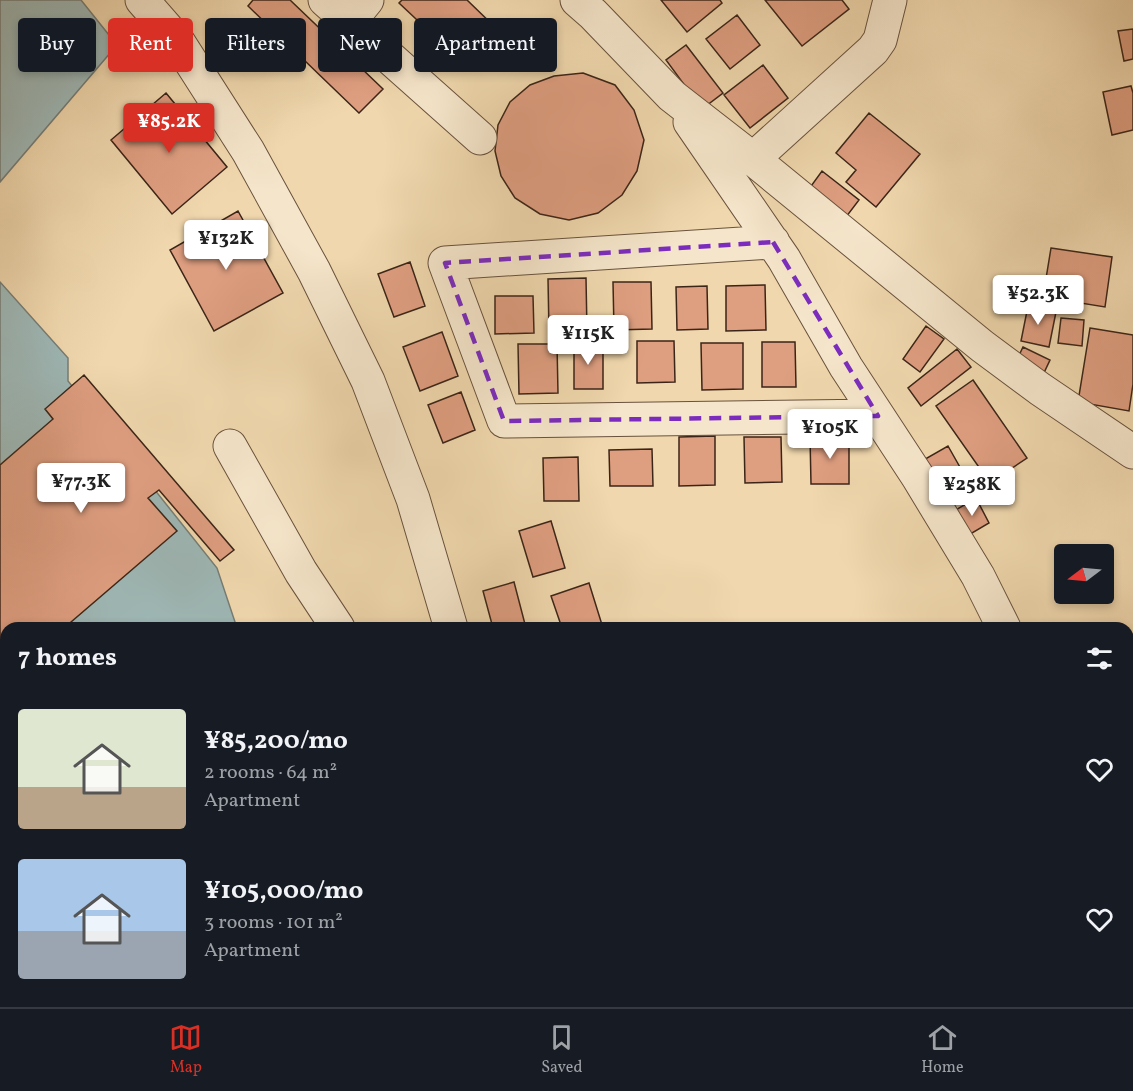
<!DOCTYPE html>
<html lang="en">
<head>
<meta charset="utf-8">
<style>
  :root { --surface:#171b24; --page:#242831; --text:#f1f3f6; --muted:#9ea1a6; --line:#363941; --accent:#d93025 }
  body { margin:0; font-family:Vollkorn,serif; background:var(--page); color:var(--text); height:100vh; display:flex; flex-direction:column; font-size:22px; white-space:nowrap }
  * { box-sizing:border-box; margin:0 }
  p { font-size:20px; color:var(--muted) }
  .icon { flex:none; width:33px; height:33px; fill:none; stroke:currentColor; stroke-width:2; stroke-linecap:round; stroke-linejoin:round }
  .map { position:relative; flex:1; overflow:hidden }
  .side { position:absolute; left:0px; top:622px; width:1134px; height:386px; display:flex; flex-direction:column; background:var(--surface); border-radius:18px 18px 0 0; box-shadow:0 3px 9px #0003 }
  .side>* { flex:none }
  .hud { position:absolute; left:18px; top:18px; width:600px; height:54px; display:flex; gap:12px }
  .needle { width:39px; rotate:254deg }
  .buttons { position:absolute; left:1054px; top:544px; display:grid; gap:12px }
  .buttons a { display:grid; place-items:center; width:60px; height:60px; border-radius:6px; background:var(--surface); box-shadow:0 3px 9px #0003; font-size:30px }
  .price { position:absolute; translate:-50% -51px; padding:0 14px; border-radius:6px; background:#fff; color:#222; font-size:20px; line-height:39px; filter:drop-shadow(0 2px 3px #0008) }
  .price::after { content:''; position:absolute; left:50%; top:36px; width:18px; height:14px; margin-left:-9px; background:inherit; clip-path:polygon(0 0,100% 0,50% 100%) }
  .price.on { background:var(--accent); color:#fff }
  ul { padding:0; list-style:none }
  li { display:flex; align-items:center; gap:18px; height:150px; padding:0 18px }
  li span { display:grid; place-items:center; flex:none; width:168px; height:120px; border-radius:6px; color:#555 }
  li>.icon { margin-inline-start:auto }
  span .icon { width:72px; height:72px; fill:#fffc; stroke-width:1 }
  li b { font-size:26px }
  h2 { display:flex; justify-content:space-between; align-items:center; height:72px; padding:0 18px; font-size:26px }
  .tag { padding:0 21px; border-radius:6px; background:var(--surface); box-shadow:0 3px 9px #0003; font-size:21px; line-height:54px }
  .tag.on { background:var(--accent); color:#fff }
  .tabs { display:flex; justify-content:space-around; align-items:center; height:84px; border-top:2px solid var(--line); background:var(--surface); font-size:16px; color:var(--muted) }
  .tabs a { display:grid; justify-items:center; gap:3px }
  .tabs .on { color:var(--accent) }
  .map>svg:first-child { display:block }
  .water { fill:#9eb7b5; stroke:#767d76; stroke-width:1.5 }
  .building { fill:#de9e80; stroke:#3b2518; stroke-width:1.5 }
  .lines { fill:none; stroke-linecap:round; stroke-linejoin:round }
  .minor-casing { stroke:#68523d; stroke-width:35 }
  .minor { stroke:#f5e5ca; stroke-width:33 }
  .marked { fill:none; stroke:#7b2cbf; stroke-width:4.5; stroke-dasharray:12 8; stroke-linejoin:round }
</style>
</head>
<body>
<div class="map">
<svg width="1133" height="1007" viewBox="0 0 1133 1007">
  <rect width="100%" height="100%" fill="#f0d7ad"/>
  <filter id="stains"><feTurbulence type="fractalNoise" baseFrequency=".00333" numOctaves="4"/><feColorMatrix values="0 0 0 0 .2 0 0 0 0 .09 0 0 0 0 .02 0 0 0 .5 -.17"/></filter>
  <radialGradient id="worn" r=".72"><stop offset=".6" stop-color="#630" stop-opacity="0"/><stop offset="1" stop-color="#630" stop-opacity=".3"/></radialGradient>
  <path class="water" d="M0,0H81L117,45L0,182Z
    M0,282L68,358V381L217,568L237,628H6V1002H454L457,1007H0Z"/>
  <path class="building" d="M253,0H290L383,89L359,113L248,6Z
    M402,0H467L499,31L466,66L399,3Z
    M661,0H720L722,3L687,32Z
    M765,0H842L849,9L802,46Z
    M737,15L760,45L730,69L706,39Z
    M1133,29V59L1124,61L1118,31Z
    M686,45L723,93L702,109L666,60Z
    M763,65L788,98L750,128L724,95Z
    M583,73L615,85L634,110L644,140L637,171L622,195L598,213L569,220L540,214L515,198L501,176L495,151L498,125L510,102L530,85L554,76Z
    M1131,86L1133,93V130L1112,135L1103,92Z
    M166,93L227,167L172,214L111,140Z
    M869,113L920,154L876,207L846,182L856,170L836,153Z
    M822,171L859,200L843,221L806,193Z
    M238,211L283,293L214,331L170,250Z
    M1051,248L1112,257L1105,307L1043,297Z
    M410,262L425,306L394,317L378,274Z
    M586,278L587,332H549L548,279Z
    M613,282H651L652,329L614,330Z
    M765,285L766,330L726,331V286Z
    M707,286L708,329L677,330L676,287Z
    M495,296H533L534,333L495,334Z
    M1028,306L1056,312L1049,347L1021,341Z
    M1061,318L1084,320L1082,346L1058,343Z
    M926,326L944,339L920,372L903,359Z
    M1090,328L1133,335V384L1129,411L1078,402Z
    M442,332L458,376L420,391L403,347Z
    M637,341H674L675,382L637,383Z
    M762,342H795L796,387H762Z
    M574,343H603V389H574Z
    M701,343H743V389L702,390Z
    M518,344H557L558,393L519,394Z
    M1023,347L1050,360L1041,379L1014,366Z
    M957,349L971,367L921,406L908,388Z
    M84,375L234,550L220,561L159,490L148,498L177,531L64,628H6V679L0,684V465L53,419L45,409Z
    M973,380L1027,458L990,483L936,406Z
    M461,392L475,430L443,443L428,405Z
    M715,436V485L679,486V437Z
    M849,436V484H811L810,437Z
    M744,437H781L782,482L745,483Z
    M948,446L974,492L946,508L920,462Z
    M652,449L653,486H610L609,450Z
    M578,457L579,501H544L543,458Z
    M976,498L989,523L967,536L954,511Z
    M551,521L565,568L533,577L519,531Z
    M514,582L526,628H493L483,591Z
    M589,583L603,628H562L551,596Z
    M1133,996V1007H1128L1125,1002H1128V999Z"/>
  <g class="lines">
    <defs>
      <path id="minor" d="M142,0L177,40L248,151L314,271L368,381L413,499L451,628
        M325,0L480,138
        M577,0L593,14L672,96L753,159L982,346L1040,389L1133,452
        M349,22L367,0
        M690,122L784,259L846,367L918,477L978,576L1004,628
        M753,159L873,50L880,40L890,0
        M773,242L445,263L504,421L878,416
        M230,446L301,572L338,628
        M1128,756L1133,751
        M1128,879L1133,889
        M601,1002L604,1007
        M662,1002L667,1007
        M850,1007L856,1002"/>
    </defs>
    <use href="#minor" class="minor-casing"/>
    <use href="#minor" class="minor"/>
  </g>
  <path class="marked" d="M773,242L878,416L504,421L445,263Z"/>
  <rect width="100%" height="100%" filter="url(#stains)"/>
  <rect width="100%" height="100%" fill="url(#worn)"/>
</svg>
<div class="buttons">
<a><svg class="needle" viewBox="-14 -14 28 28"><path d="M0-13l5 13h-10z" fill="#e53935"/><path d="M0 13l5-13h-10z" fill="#9ea1a6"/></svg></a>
</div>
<b class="price on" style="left:169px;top:154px">¥85.2K</b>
<b class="price" style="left:226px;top:271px">¥132K</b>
<b class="price" style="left:1038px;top:326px">¥52.3K</b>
<b class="price" style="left:588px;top:366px">¥115K</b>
<b class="price" style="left:830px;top:460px">¥105K</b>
<b class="price" style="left:81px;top:514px">¥77.3K</b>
<b class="price" style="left:972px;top:517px">¥258K</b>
<div class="hud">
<a class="tag">Buy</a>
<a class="tag on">Rent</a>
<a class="tag">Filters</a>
<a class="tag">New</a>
<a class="tag">Apartment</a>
</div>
<section class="side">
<h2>7 homes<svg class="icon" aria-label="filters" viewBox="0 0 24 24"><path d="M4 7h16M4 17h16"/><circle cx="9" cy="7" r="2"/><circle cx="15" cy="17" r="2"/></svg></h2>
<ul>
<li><span style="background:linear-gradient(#dfe7d0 65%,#b9a48a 0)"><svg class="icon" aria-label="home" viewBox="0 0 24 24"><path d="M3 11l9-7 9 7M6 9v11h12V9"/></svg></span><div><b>¥85,200/mo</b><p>2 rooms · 64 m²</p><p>Apartment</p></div><svg class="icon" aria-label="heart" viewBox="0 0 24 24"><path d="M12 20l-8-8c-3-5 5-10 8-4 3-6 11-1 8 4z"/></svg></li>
<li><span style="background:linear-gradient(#a9c7e8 60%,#9aa5b1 0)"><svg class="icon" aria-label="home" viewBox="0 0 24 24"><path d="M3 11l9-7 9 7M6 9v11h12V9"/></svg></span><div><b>¥105,000/mo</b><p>3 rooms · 101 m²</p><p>Apartment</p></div><svg class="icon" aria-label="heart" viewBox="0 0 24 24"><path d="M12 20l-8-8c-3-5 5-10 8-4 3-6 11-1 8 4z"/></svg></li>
</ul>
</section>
</div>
<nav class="tabs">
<a class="on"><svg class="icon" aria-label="map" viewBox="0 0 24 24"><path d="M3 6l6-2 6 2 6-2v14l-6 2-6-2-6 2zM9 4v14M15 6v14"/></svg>Map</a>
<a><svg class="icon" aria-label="saved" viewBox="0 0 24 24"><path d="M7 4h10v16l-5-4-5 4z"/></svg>Saved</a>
<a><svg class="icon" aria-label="home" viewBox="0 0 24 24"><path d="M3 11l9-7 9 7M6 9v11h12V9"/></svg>Home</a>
</nav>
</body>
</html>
